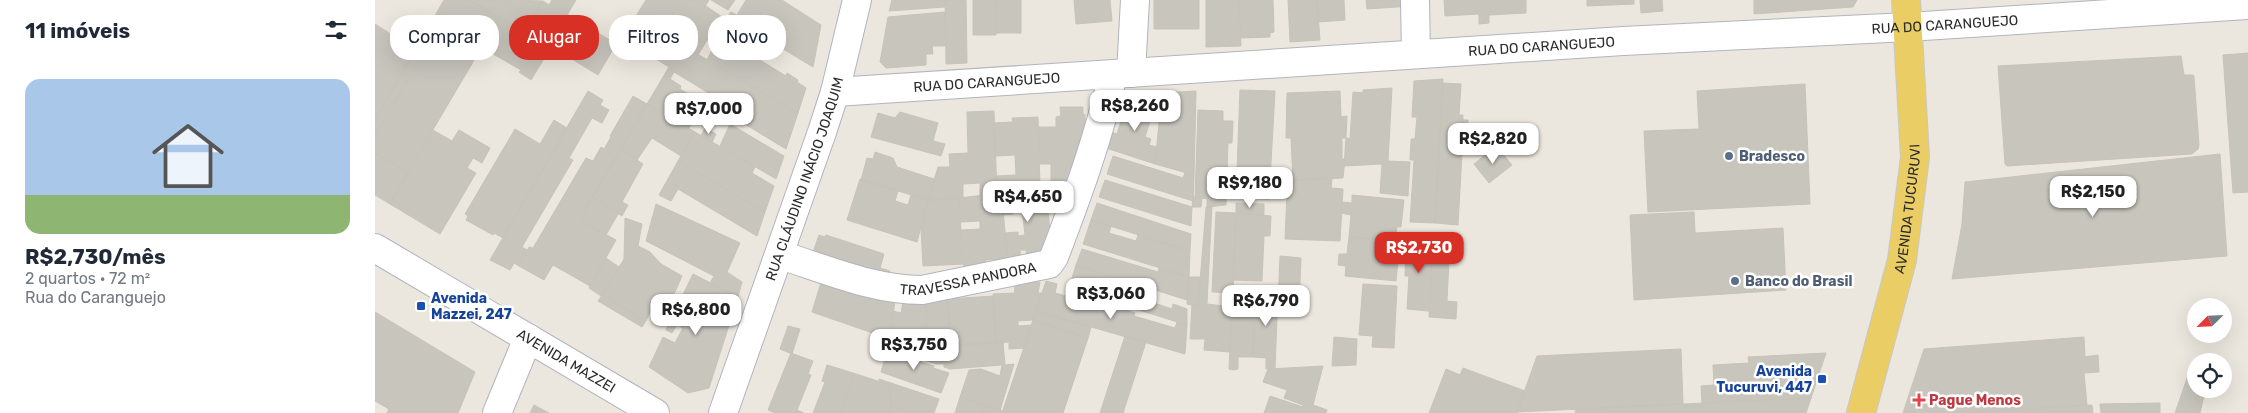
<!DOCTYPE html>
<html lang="pt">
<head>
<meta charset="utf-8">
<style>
  :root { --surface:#fff; --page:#f2f2f3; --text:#1f2937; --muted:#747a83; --accent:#d93025 }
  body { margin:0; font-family:Rubik,sans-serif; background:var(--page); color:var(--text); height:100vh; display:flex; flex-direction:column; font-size:19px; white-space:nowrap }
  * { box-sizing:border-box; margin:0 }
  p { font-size:16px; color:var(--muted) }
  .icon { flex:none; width:28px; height:28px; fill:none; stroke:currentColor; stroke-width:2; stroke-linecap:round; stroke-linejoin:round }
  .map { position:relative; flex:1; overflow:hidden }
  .sheet { display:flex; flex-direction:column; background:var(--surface); width:375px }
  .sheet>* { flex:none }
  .banner { position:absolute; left:15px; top:15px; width:475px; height:45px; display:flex; gap:10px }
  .needle { width:32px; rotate:246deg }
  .buttons { position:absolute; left:1812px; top:298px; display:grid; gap:10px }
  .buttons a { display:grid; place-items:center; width:45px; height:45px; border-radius:50%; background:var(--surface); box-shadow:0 5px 20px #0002; font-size:25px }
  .price { position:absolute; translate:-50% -42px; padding:0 11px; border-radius:10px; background:#fff; color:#222; font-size:16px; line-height:32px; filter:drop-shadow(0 1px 2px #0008) }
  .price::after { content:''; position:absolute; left:50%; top:30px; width:15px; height:11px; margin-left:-8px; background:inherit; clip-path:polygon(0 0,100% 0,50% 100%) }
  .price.active { background:var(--accent); color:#fff }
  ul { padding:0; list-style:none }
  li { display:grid; align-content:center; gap:10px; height:265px; padding:0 25px }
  li span { display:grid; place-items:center; height:155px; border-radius:15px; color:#555 }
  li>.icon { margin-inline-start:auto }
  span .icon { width:90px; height:90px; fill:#fffc; stroke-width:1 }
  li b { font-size:21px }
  h2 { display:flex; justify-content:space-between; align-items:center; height:60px; padding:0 25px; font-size:21px }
  .pill { padding:0 18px; border-radius:20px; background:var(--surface); box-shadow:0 5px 20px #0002; font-size:18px; line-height:45px }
  .pill.active { background:var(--accent); color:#fff }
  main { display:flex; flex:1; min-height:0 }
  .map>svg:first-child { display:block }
  .building { fill:#c8c5bd; stroke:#c8c3b8 }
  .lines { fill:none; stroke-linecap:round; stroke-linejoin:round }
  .minor-casing { stroke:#b2b4be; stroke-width:30 }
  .major-casing { stroke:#c8c8c8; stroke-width:30 }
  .minor { stroke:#fff; stroke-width:28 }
  .major { stroke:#eace65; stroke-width:28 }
  .service-dot { fill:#5c6f8a; stroke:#fff; stroke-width:2 }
  .transit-dot { fill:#1a4fb4; stroke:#fff; stroke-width:2 }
  .health-dot { fill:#e0444e; stroke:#fff; stroke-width:2 }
  .labels { text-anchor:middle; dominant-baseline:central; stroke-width:5; stroke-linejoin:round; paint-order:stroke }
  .street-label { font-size:14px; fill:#2b2b2b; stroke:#fff }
  .service-label { font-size:14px; font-weight:bold; fill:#4e5e75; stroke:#fff; text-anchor:start }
  .transit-label { font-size:14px; font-weight:bold; fill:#164399; stroke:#fff; text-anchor:start }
  .health-label { font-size:14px; font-weight:bold; fill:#be3a42; stroke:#fff; text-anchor:start }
</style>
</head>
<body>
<main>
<section class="sheet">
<h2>11 imóveis<svg class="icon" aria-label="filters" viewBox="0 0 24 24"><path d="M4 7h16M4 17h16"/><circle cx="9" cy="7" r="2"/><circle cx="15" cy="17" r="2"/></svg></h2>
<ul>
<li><span style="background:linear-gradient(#a9c7e8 75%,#8fb573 0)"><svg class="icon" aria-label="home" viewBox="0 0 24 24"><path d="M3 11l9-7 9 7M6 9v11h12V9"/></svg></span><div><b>R$2,730/mês</b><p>2 quartos · 72 m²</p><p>Rua do Caranguejo</p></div></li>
</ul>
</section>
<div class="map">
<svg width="1873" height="413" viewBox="0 0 1873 413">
  <rect width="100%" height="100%" fill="#ece7de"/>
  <path class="building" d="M69,0H94L124,17L108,45L67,21L0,136V120Z
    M94,0H134L124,17Z
    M134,0L168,1L150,32L124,17Z
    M177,0H201L174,45L150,32L168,1L174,5Z
    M271,0H334L294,67L247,38Z
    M336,0H360L353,10Z
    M371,0H407L446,25L438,67L385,35L382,38L351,19L356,12L362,15Z
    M517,0H570V7L514,11Z
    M570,0H591L592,63L571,64Z
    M598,0H621V35H598Z
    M621,0H646V33H621Z
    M699,0H735L737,21L701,24Z
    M779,0H824V29H779Z
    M831,0H864L866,46L831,47Z
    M864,0H898L899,32L895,33V37L866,38Z
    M913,0H942L945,40L915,42Z
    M942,0H969L970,20L943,22Z
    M991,0H1035L1036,6L992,9Z
    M1069,0H1151V13L1114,15V23L1104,24V14L1070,16Z
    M1212,0H1259V4L1212,6Z
    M1265,0H1287L1288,11L1266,13Z
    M1379,0H1482L1478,7L1379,14Z
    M331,6L350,19L342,32L339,29L323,55L307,45Z
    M570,12L571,46H557L558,54H551V65L511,68L505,62L513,17Z
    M192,14L241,44L223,75L174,45Z
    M124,17L176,47L156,80L144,72L146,70L106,47Z
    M67,21L108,45L33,172L0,153V136Z
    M0,24L36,47L34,49L40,52L0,120Z
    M307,45L423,113L411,149L353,114L357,107L299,72L295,79L306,86L305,89L329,103L314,128L272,104Z
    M367,49L411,76L412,73L423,80L422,82L431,88L423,113L332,60L337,50L347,55L351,50L363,58Z
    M1873,53V192L1858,193L1848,55Z
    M1806,56L1809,75H1818L1819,77L1824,145L1823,149L1817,154L1632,166L1630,164L1623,66Z
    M1068,79L1060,223L1035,222L1039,160H1035L1036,139H1040L1042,117H1037L1039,81Z
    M1068,83L1086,84L1084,115H1088V120H1093L1091,154L1087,153L1083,225L1060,223Z
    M1430,84L1435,204L1273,212L1269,131L1324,129L1322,91Z
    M1017,88L1013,161L1035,162L1033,196L1005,193L1007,164L969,166L971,138L975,139L978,92L988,93V90Z
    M865,90L900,91L894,199L861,198Z
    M213,91L228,100L225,105L234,110L227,123L217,118L194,158L198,160L147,247L152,250L144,266L139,263L135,270L115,260Z
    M821,91L819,175L780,164L787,93Z
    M965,91L966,117L972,116L971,138H967V159H970L968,178L918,180L916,138H911L912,93Z
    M258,96L272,104L169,280L144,266L154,247L158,248L211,158L218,161L226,147L229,149L236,137L235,136Z
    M753,99L785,109L784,121L776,118L770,137L776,139L774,145L782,147L780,164L731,148L736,132L742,134Z
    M272,104L320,132L306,156L277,138L262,160L246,149Z
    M685,107H708V115L710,114L711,152L701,193H676V164H665L664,127H681V117L686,116Z
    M823,110L848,111V121H858L857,143H853L851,205L832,207V199L827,198L826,207H817L818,197H820Z
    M619,111L622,194L605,195V183L588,184V197L553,200L563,167H575L574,154L593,153L592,112Z
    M525,112L563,123L558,141L570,144L566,156L496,137L503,113L520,118Z
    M663,117L665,188L628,189V193L622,194L621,176L641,175L640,155L620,156L619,123L638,122L637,118Z
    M179,120L192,128L128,238L119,233L118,235L91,220L93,216L90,214L140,129L165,144Z
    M355,124L409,156L401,179L345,146Z
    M330,128L341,134L337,142L326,136Z
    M58,130L77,141L84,130L115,148L107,163L98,158L92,168L101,173L65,234L15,204Z
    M320,132L380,167L377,173L399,186L390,212L303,161Z
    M1121,146L1137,165L1114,183L1099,164Z
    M246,149L268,164L247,202L253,205L247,216L217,197Z
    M500,152L518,158L522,167L559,179L553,200L486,180L492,158L498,159Z
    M0,153L33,172L15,204L0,195Z
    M1845,154L1852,256L1577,279L1587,224L1590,182Z
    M738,156L808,178L810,173L819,175L818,201L732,174Z
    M303,161L390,212L382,236L303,189L296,201L284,195Z
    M957,178L956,188L968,189L965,241L910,239L912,193H918V180Z
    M485,179L523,191L520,201L533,205L536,195L553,200L542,242L472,220Z
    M730,180L817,207L816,226L724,197Z
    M628,189H671L677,254L652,256L651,250H645L646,262L633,264L630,233L643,232V236L650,235L647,209L638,210V214L628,215L626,193H628Z
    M626,193L633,259L611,260V266L589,268L586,230L605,229V221L586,222L584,198Z
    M977,195L1029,200L1026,227H1022L1020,241L974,237L976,215L966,213L967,202L977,203Z
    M217,197L243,214L231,235L205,220Z
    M584,198L588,264L548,266L546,229L553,200Z
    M722,203L816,234L815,251L716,220Z
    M861,203L889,204V215L861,213Z
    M281,204L365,243L352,272L367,282L363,297L335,283L339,276L271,241Z
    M837,206L832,304L857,307L855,352L829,350L830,339H815L817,305L823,307L831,207Z
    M841,212L861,213L858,293L837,292Z
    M1319,212L1320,233L1408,228L1411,290L1259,300L1255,215Z
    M861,213L896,216L895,236H889L887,281L858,280Z
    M250,218L267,224L263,246L275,252L286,264L307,276L292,310L279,304L271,321L227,295L249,259Z
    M205,220L241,240L215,286L178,265Z
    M716,220L736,226L734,233L761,241L763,235L815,251L814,277L708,244Z
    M444,235L450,237L451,235L509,254L505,268L515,271L513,279L437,255Z
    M974,237L1018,241L1016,251L1024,252L1021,281L970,276L971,266L963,265L964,254H972Z
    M1040,238L1058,239L1054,311L1032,309L1034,276H1030L1031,246H1040Z
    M1058,239L1075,240L1072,301L1082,302L1081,319L1054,317Z
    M707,249L783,272L784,268L814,277L812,300L701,265Z
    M905,256L926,258L924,306L903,305Z
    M231,258L244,267L226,296L214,288Z
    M701,265L776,289L775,295L778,296L776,302L797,309L798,304L812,309V325L694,288Z
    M318,274L363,297L334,388L313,393L274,367L288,337L300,343L308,328L302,325L297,333L291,330Z
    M814,277H825L823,307L812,304Z
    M447,279L520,300L515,339L437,312Z
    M671,281L682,284L680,293L702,299L708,296L760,313L759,316L800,328L802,322L812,325L810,354L661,311Z
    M665,282L663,293H667L658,320L643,321V326L657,325L649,348L634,349V342L621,343L618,294L640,293L639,284Z
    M988,284L1022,286L1019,348L997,347L998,336L984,335Z
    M858,288L881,289L878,357H863V369L858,370L854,369Z
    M881,289L903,292L900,368L891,369V358L878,357Z
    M227,295L271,321L267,327L223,301Z
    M618,296L621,343L575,346L573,299Z
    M573,299L575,346H552L551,301Z
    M551,301L552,346L513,348L518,311L526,313L528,302Z
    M661,311L716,327L713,338L658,320Z
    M0,312L100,372L83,413H12L14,409L0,401Z
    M658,320L713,338L688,413H627Z
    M413,326L425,329L417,354L405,349Z
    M750,336L771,342L748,413H725Z
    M959,337L982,339L981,365L957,366Z
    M1709,337L1710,357L1723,355L1724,372L1709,373L1712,405L1587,413H1528L1549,349Z
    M628,342L630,365L639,364L625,410L585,397L594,370L606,369L625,376L627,365L575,369L569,367V364H561L513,348Z
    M513,348L547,359L546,362L559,366L558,368L574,373L566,393L506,372Z
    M1306,349L1308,404L1142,412L1162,356Z
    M416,353L438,361L433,374L436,375L422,410L429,413H400L393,410Z
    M1451,353L1436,398L1327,403L1326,386L1339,385L1338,365L1374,363L1373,357Z
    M1818,361L1821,362V389H1838L1836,396H1829L1825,413H1800Z
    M452,365L478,373L465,413H438L450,382L447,381Z
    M948,366L938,405L952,410L951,413H889L895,396L928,407V405L909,398L912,390L888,382L893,369Z
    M1088,368L1150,391L1142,413H1054L1071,369L1085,375Z
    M478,373L515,385L516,405L513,413H465Z
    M504,379L564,399L559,413H538L516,405L515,385L504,381Z
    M585,397L611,405L608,413H580Z
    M1436,398L1431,413H1200L1201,409Z
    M1785,403V413H1726L1725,404Z
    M159,405L174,413H155Z
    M516,405L538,413H513Z
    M611,405L628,411L627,413H608Z
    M1712,405H1717L1718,413H1587Z"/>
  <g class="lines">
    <defs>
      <g id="minor">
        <path d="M1040,0L1041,54"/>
        <path d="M756,73L760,0"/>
        <path id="s1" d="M460,92L1248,41L1533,27L1873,5"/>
        <path id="s2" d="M0,248L280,413"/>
        <path id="s3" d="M405,255C451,269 498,290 547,290L674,264L679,257C702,197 724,137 738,74"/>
        <path d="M122,413L153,338"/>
        <path id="s4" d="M348,413L447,132L460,92L482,0"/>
      </g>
      <g id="major">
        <path id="s5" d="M1486,413L1527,260L1540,157L1531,0"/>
      </g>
    </defs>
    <use href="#minor" class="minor-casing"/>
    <use href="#major" class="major-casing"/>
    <use href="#minor" class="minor"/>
    <use href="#major" class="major"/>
  </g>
  <g class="service-dot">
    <circle cx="1354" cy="156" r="5"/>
    <circle cx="1360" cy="281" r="5"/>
  </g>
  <g class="transit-dot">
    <rect x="41" y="301" width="10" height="10" rx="2.5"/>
    <rect x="1442" y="374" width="10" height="10" rx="2.5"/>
  </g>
  <path class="health-dot" d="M1541.5 392.5h5v5h5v5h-5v5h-5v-5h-5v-5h5z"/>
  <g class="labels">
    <g class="street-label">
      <text stroke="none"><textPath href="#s1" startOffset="1112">RUA DO CARANGUEJO</textPath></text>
      <text stroke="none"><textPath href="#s1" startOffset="708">RUA DO CARANGUEJO</textPath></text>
      <text stroke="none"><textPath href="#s1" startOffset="152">RUA DO CARANGUEJO</textPath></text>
      <text stroke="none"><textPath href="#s4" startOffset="248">RUA CLÁUDINO INÁCIO JOAQUIM</textPath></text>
      <text stroke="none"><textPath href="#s5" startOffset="210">AVENIDA TUCURUVI</textPath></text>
      <text stroke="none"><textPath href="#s3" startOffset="194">TRAVESSA PANDORA</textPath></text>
      <text stroke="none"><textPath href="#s2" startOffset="222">AVENIDA MAZZEI</textPath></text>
    </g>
    <g class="service-label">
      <text x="1364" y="156">Bradesco</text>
      <text x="1370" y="281">Banco do Brasil</text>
    </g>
    <g class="transit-label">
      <text x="56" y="298">Avenida<tspan x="56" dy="16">Mazzei, 247</tspan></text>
      <text x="1437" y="371" text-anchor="end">Avenida<tspan x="1437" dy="16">Tucuruvi, 447</tspan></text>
    </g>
    <g class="health-label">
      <text x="1554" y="400">Pague Menos</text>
    </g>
  </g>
</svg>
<div class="buttons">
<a><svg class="needle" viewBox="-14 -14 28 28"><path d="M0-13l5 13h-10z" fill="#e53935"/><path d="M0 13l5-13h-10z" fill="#747a83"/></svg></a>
<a><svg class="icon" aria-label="locate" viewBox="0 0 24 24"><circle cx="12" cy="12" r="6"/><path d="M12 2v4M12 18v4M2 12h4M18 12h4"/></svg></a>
</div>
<b class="price" style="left:760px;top:132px">R$8,260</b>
<b class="price" style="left:334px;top:135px">R$7,000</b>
<b class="price" style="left:1118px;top:165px">R$2,820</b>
<b class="price" style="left:875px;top:209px">R$9,180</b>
<b class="price" style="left:1718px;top:218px">R$2,150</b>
<b class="price" style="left:653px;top:223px">R$4,650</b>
<b class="price active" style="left:1044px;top:274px">R$2,730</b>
<b class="price" style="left:736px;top:320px">R$3,060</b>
<b class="price" style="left:891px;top:327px">R$6,790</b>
<b class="price" style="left:321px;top:336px">R$6,800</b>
<b class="price" style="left:539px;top:371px">R$3,750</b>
<div class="banner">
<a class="pill">Comprar</a>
<a class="pill active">Alugar</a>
<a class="pill">Filtros</a>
<a class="pill">Novo</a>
</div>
</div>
</main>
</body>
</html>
